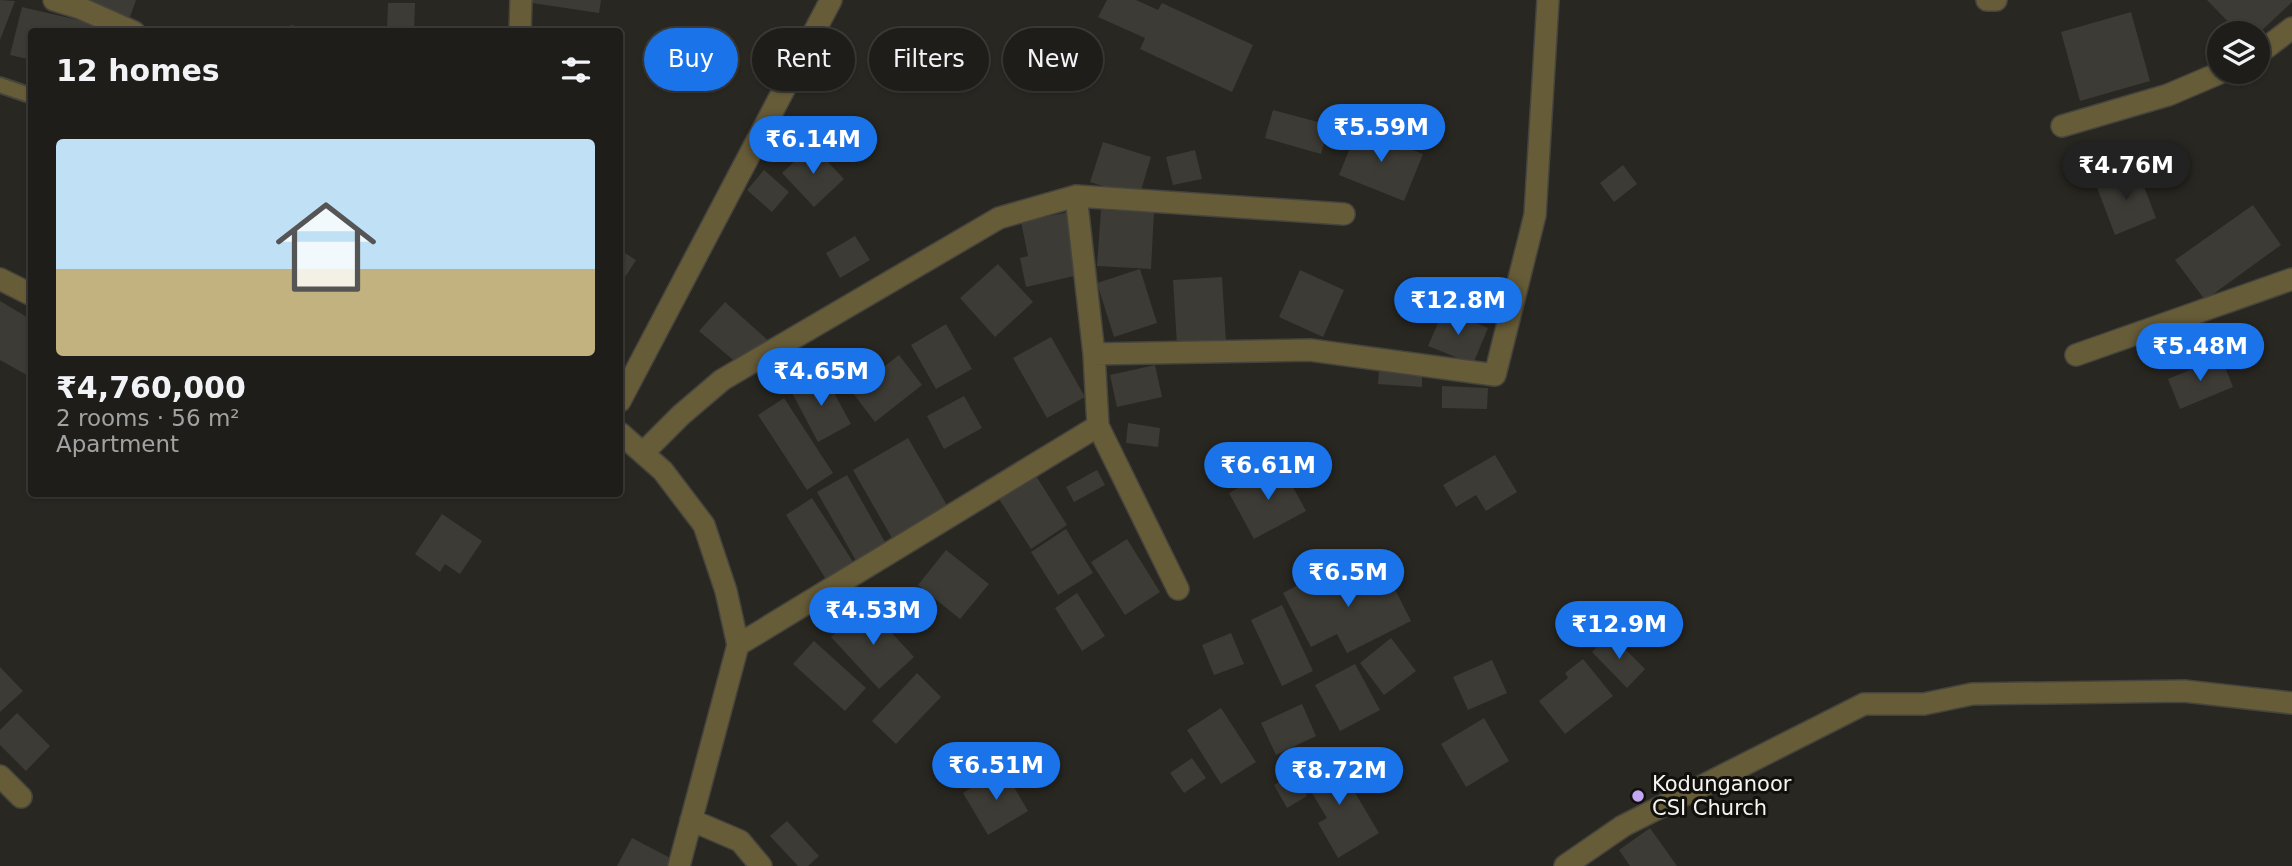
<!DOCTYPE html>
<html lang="en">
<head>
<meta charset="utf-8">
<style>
  :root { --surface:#1f1d19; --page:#2c2a26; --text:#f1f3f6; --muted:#a1a2a2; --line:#3c3b38; --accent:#1a73e8 }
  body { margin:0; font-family:"DejaVu Sans",sans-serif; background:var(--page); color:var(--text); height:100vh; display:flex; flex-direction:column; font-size:26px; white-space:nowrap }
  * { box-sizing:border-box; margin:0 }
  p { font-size:23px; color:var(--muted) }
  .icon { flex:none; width:38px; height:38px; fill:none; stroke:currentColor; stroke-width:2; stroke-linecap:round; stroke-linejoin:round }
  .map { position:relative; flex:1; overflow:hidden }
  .details { position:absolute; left:28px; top:28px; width:595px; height:469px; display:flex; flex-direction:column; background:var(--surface); border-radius:7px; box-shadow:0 2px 5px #0004,0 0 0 2px var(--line) }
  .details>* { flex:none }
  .banner { position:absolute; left:644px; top:28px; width:665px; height:63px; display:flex; gap:14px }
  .buttons { position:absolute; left:2207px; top:21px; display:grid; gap:14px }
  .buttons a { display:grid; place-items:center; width:63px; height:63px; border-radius:50%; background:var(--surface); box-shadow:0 2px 5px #0004,0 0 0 2px var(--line); font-size:35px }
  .price { position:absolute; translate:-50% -60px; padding:0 16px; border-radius:24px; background:var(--accent); color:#fff; font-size:23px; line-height:46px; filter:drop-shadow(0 2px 4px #0008) }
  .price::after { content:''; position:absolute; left:50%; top:42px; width:21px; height:16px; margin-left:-10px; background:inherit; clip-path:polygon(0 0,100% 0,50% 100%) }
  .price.selected { background:#222; color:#fff }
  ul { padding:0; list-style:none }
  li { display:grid; align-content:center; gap:14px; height:371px; padding:0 28px }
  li+li { border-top:2px solid var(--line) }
  li span { display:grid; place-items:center; height:217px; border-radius:7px; color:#555 }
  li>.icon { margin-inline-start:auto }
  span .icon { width:126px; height:126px; fill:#fffc; stroke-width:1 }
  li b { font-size:30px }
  h2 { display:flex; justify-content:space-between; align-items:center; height:84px; padding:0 28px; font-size:30px }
  .chip { padding:0 24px; border-radius:32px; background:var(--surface); box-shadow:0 2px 5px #0004,0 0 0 2px var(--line); font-size:24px; line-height:63px }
  .chip.selected { background:var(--accent); color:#fff }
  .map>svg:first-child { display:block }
  .building { fill:#3d3b35 }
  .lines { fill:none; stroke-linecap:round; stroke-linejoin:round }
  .lane-casing { stroke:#46443e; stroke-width:18 }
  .street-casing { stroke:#46443e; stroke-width:24 }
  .lane { stroke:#675c38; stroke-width:14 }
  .street { stroke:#675c38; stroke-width:21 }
  .poi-dot { fill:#c3a7f2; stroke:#11100d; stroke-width:2.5 }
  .labels { text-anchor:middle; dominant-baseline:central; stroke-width:6; stroke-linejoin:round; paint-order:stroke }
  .poi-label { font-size:21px; fill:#f5f4f0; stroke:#11100d; text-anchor:start }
</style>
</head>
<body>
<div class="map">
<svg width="2292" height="866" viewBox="0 0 2292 866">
  <rect width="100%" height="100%" fill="#292721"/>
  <path class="building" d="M0,0L15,1L0,40Z
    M87,0H136L130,17L86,2Z
    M532,0H601L599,13L532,3Z
    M1107,0H1136L1158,10L1162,3L1253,45L1232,92L1140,49L1145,38L1098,17Z
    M2207,0H2292V2L2259,33H2239Z
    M388,3H415L414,32H387Z
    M22,7L91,23L89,32H32V60L10,55Z
    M2131,12L2150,81L2080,101L2061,32Z
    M290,25L318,30V32H289Z
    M1273,110L1329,125L1321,154L1265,138Z
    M1358,128L1423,154L1404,201L1339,175Z
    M1103,142L1151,157L1139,197L1090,182Z
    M812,145L844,179L814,207L782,173Z
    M1195,150L1202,179L1173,185L1166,157Z
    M1623,165L1637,184L1614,202L1600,183Z
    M2137,168L2156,218L2115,235L2096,185Z
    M764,170L789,192L772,212L747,190Z
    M2253,205L2281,245L2205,300L2175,260Z
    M1101,210L1154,212L1151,269L1097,266Z
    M1069,212L1083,274L1026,287L1020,258L1028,256L1021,222Z
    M855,236L870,260L840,278L826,253Z
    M620,250L636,260L620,285Z
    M998,264L1033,302L995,337L960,298Z
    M1140,269L1157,323L1114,337L1097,283Z
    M1300,270L1344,290L1323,337L1279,317Z
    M1222,277L1226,342L1177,345L1173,280Z
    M0,301L32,320V378L0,360Z
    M725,302L770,342L745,370L699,331Z
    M1444,309L1488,328L1473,364L1428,346Z
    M946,324L972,369L936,389L911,345Z
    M1051,337L1085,397L1047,418L1013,358Z
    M899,355L922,385L875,422L852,392Z
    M2221,357L2233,387L2180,409L2168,379Z
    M1155,365L1162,397L1117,407L1110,375Z
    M1379,371L1422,373V387L1378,384Z
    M823,373L851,424L818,442L791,391Z
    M1442,386L1488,388L1487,409L1442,408Z
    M964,396L982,428L944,449L927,416Z
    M784,398L833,473L807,490L758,415Z
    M1128,423L1160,428L1158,447L1126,443Z
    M908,438L948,507L893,540L853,470Z
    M1495,455L1517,492L1486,511L1476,495L1456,507L1443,485Z
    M1281,465L1306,511L1254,539L1229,493Z
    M1097,470L1105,485L1074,502L1066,487Z
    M847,475L889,549L859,566L817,492Z
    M1036,476L1067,525L1031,549L999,499Z
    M812,498L857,568L830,586L786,515Z
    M442,514L482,541L460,574L445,564L440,572L415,554Z
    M1066,529L1093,573L1058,595L1031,552Z
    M1127,539L1160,592L1125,615L1091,562Z
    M946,550L989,584L960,619L918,585Z
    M1381,562L1411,621L1347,653L1337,634L1311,647L1283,593L1319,574L1327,590Z
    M1077,593L1105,636L1082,651L1055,608Z
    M866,605L914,657L879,689L831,637Z
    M1282,605L1313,671L1282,686L1251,620Z
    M1231,633L1244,664L1214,675L1202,645Z
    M1610,634L1645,669L1627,688L1592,652Z
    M1391,638L1416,671L1384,695L1360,663Z
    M814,641L866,688L845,711L793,664Z
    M1583,659L1613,696L1565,734L1539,701L1568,678L1565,673Z
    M1492,660L1507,693L1468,710L1453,677Z
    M1355,664L1380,710L1340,731L1315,685Z
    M0,667L23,691L0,712Z
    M917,673L941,697L896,744L872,721Z
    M1302,704L1316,736L1276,755L1261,723Z
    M1221,708L1256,762L1221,784L1187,730Z
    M17,713L50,746L26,771L0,745V730Z
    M1484,718L1509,761L1466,787L1441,744Z
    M1332,754L1379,833L1338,858L1318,823L1327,818L1300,773Z
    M1192,758L1206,778L1184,793L1170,773Z
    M1003,768L1028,811L988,835L963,793Z
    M1294,773L1307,796L1287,808L1274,785Z
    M787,821L819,856L808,866H798L770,836Z
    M1650,828L1677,866H1630L1619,850Z
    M632,838L676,861L673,866H617Z"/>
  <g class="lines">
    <defs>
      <path id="lane" d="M0,85L32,96"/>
      <path id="street" d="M54,0L80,8L134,32
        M1987,0H1996
        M520,32L521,0
        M2258,54L2292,28
        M2062,126L2168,95L2222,72
        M0,279L32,295
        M1094,354L1310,350L1495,375L1535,215L1548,0
        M2076,355L2292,279
        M620,401L831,0
        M620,433L663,471L704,525L726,591L738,645L1098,426
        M643,453L681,415L722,380L999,218L1076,196
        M1178,589L1098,426L1094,354L1076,196L1344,214
        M0,776L21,797
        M691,820L740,841L761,866
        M679,866L738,645
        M1565,866L1623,826L1864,704H1924L1972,694L2184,691L2292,703"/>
    </defs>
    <use href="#lane" class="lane-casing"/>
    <use href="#street" class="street-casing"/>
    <use href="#lane" class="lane"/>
    <use href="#street" class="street"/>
  </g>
  <circle class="poi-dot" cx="1638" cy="796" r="7"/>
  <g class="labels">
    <g class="poi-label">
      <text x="1652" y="784">Kodunganoor<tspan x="1652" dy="24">CSI Church</tspan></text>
    </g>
  </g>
</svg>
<div class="buttons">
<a><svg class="icon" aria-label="layers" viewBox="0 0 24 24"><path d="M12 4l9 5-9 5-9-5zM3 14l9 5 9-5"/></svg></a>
</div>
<b class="price" style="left:1381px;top:164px">₹5.59M</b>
<b class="price" style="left:813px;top:176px">₹6.14M</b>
<b class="price selected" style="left:2126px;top:202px">₹4.76M</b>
<b class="price" style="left:1458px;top:337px">₹12.8M</b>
<b class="price" style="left:2200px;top:383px">₹5.48M</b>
<b class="price" style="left:821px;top:408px">₹4.65M</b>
<b class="price" style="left:1268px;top:502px">₹6.61M</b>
<b class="price" style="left:1348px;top:609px">₹6.5M</b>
<b class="price" style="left:873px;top:647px">₹4.53M</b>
<b class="price" style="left:1619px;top:661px">₹12.9M</b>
<b class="price" style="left:996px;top:802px">₹6.51M</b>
<b class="price" style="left:1339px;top:807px">₹8.72M</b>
<div class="banner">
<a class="chip selected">Buy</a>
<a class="chip">Rent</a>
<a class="chip">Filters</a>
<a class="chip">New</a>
</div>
<section class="details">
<h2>12 homes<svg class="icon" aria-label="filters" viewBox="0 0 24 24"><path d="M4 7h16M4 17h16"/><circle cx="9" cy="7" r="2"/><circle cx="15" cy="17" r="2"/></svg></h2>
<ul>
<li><span style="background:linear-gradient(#bfe0f5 60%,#c2b280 0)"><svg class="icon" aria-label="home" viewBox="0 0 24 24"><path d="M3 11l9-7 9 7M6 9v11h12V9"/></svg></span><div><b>₹4,760,000</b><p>2 rooms · 56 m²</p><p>Apartment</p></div></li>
</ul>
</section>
</div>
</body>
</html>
